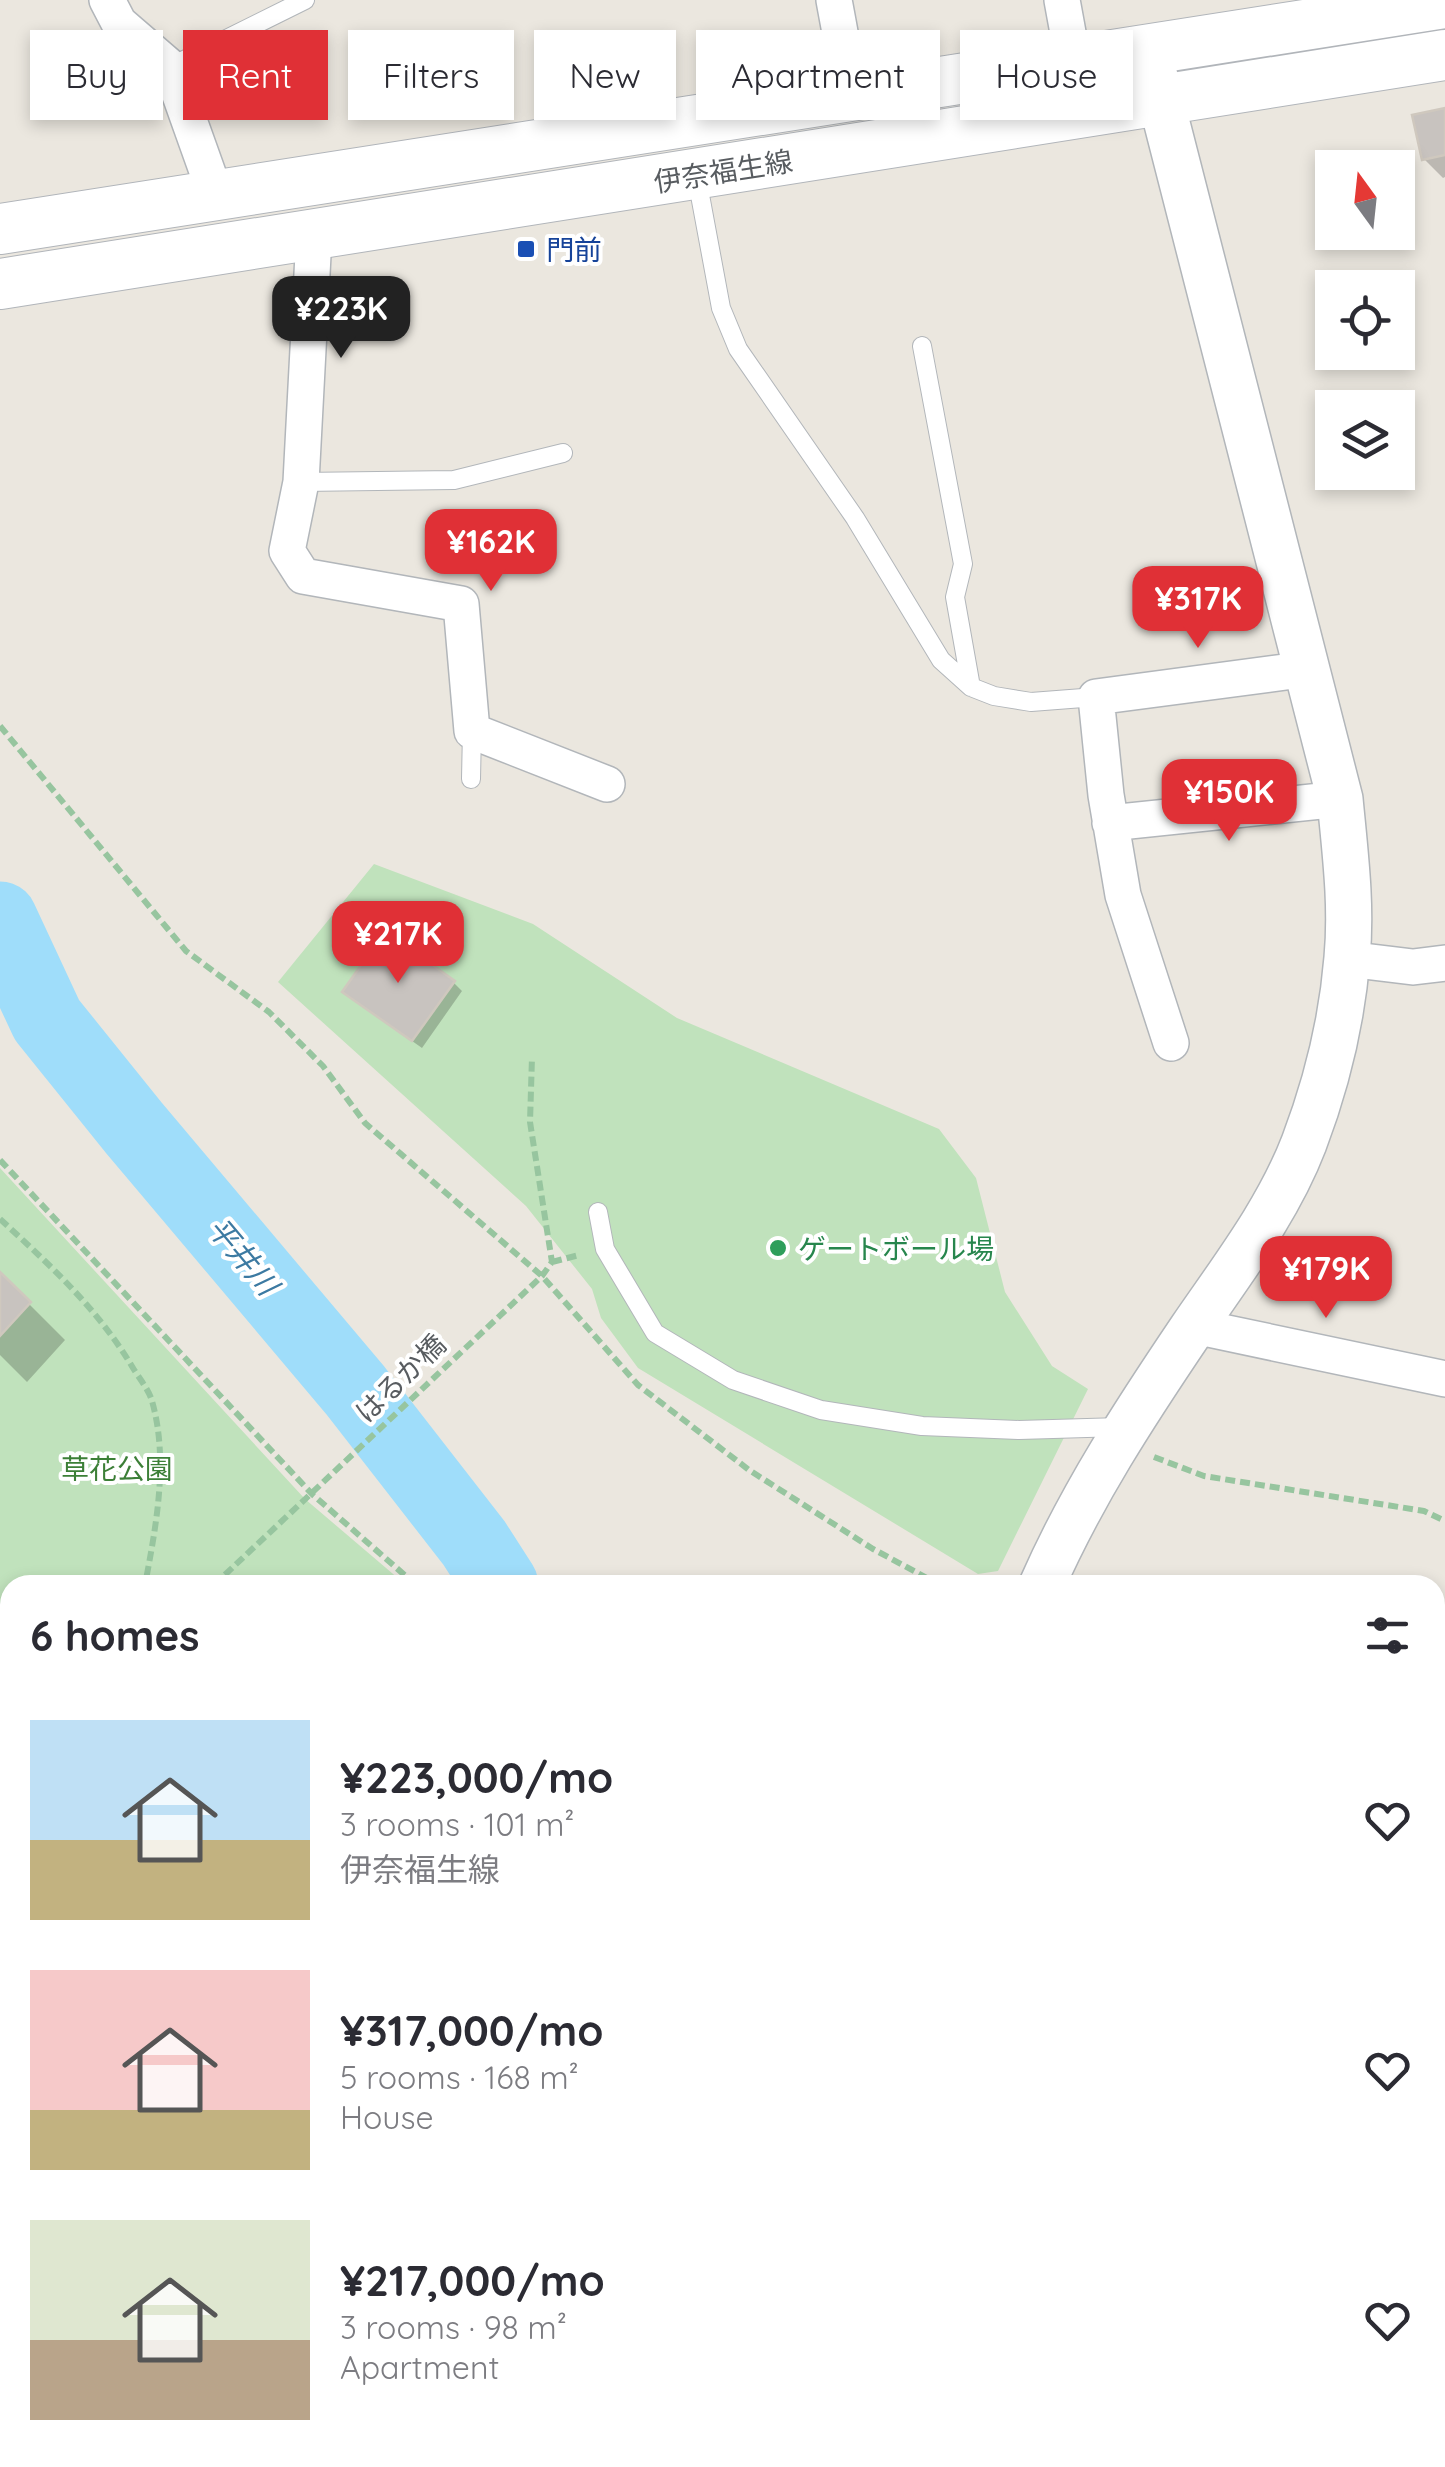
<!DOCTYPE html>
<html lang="en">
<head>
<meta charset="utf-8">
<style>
  :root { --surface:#fff; --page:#f7f7f7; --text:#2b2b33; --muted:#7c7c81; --accent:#e03036 }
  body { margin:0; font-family:Quicksand,"Noto Sans JP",sans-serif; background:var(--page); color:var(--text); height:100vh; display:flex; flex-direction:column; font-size:38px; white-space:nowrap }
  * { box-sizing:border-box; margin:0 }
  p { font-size:32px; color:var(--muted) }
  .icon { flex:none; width:55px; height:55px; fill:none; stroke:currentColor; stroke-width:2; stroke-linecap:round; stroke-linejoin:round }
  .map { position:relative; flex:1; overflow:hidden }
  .side { position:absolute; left:0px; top:1575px; width:1445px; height:892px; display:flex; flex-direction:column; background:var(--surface); border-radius:30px 30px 0 0; box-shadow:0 5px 15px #0003 }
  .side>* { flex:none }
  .hud { position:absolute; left:30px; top:30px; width:1385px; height:90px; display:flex; gap:20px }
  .needle { width:65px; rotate:345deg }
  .tools { position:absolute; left:1315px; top:150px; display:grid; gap:20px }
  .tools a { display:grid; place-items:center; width:100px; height:100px; border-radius:0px; background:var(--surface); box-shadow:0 5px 15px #0003; font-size:50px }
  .price { position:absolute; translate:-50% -85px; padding:0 22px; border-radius:20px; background:var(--accent); color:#fff; font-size:32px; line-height:65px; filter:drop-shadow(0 2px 5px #0008) }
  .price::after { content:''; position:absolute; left:50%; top:60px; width:30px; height:22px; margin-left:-15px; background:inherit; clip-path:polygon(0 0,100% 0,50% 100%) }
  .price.active { background:#222; color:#fff }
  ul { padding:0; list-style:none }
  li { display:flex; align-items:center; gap:30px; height:250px; padding:0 30px }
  li span { display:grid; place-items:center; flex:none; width:280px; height:200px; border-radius:0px; color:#555 }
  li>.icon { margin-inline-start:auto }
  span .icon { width:120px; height:120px; fill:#fffc; stroke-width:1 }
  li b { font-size:42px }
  h2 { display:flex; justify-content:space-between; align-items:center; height:120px; padding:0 30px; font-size:42px }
  .tag { padding:0 35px; border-radius:0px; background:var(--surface); box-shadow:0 5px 15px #0003; font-size:35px; line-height:90px }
  .tag.active { background:var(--accent); color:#fff }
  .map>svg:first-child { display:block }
  .green { fill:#c0e2bc }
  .shadow { fill:#0003 }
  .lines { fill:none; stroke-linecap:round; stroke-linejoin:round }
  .stream { stroke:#9fddfa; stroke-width:12 }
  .river { stroke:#9fddfa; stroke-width:75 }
  .building { fill:#c8c3bf; stroke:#cfc8be; stroke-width:2.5 }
  .service-casing { stroke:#b2b6ba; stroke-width:20 }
  .minor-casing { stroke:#b2b6ba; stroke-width:38 }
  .tertiary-casing { stroke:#b2b6ba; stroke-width:48 }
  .secondary-casing { stroke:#b1b5ba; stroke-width:52 }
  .path { stroke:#97c59f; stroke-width:6; stroke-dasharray:10 5; stroke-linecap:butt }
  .service { stroke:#fff; stroke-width:18 }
  .minor { stroke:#fff; stroke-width:35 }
  .tertiary { stroke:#fff; stroke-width:45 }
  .secondary { stroke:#fff; stroke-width:50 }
  .transit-dot { fill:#1a4fb4; stroke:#fff; stroke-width:4 }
  .leisure-dot { fill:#2e9e5b; stroke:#fff; stroke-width:4 }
  .labels { text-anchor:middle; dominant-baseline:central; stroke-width:8; stroke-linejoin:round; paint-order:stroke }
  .street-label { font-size:28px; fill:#585c60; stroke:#fff }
  .transit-label { font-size:28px; fill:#164399; stroke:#fff; text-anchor:start }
  .leisure-label { font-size:28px; fill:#27864d; stroke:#fff; text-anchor:start }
  .park-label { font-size:28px; fill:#3c7f37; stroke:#fff }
  .water-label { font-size:30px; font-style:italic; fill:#3c7aa2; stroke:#fff }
</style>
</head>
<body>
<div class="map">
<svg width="1445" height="2467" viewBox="0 0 1445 2467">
  <rect width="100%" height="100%" fill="#ebe7df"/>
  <path class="green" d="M374,864L533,924L677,1018L939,1129L976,1178L1005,1292L1052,1366L1088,1389L998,1571L978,1574L638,1368L601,1318L592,1289L526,1206L278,982Z
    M0,1168L305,1499L406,1585H10V2345L0,2340Z"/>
  <path class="shadow" d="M1445,110V177L1443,178L1424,159Z
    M453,982L462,991L422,1048L354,1000Z
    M0,1275L65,1340L27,1382L0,1355Z"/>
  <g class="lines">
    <path class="stream" d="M0,2119L10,2113"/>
    <path class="river" d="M0,919L47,1020L134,1128L355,1390L474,1543L501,1585
      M1435,1873H1445"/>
  </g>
  <path class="building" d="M1445,108V155L1422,160L1412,115Z
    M385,931L455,981L412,1041L342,992Z
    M0,1272L31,1302L0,1336Z"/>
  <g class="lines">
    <defs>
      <path id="service" d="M170,67L305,0
        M697,179L721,308L738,349L855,518L941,660L971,687L994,696L1031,702L1096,697
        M922,346L963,564L955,597L971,687
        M301,482L454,480L563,453
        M471,779L472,731
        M598,1212L605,1249L655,1333L733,1380L821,1410L922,1426L1019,1430L1121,1427"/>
      <path id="minor" d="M107,0L119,23L170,67L216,196
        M834,0L852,97
        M1062,0L1073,60
        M314,236L301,482L287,551L303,576L461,604L472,731L607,784
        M1110,823L1340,799
        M1347,959L1413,967L1445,963
        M1171,1043L1123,895L1106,795L1096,697L1308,669
        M1194,1326L1445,1379
        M0,2368L10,2373
        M0,2424L10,2428
        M87,2458H98
        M235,2458L264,2467
        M309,2458L331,2467"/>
      <path id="tertiary" d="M1042,1585C1082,1494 1135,1413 1191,1330C1232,1270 1278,1211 1304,1143C1326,1085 1342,1020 1347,958C1352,905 1345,852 1340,799L1152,65
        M274,2467L290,2458"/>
      <path id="secondary" d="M0,229L1445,3
        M0,284L1445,55"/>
    </defs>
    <use href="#service" class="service-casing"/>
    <use href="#minor" class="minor-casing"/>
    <use href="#tertiary" class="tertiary-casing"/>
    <use href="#secondary" class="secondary-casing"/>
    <path class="path" d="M0,726L186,951L269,1012L323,1066L365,1123L542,1276L638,1385L749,1470L873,1549L940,1585
      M0,1160L312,1494L416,1585
      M0,1219C50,1265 98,1309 133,1368C139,1378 149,1390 152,1401C169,1461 156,1526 145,1585
      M552,1262L579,1255
      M1154,1457L1204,1476L1424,1511L1445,1521
      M214,1585L542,1276L552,1262L530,1122L532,1057
      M1435,1679L1445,1680
      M0,1796L10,1786
      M1435,1975H1445
      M7,2126L10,2138"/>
    <use href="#service" class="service"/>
    <use href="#minor" class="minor"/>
    <use href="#tertiary" class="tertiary"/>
    <use href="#secondary" class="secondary"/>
  </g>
  <rect class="transit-dot" x="516" y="239" width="20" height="20" rx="5"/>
  <circle class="leisure-dot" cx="778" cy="1248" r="10"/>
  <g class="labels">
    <g class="street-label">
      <text transform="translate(723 171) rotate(-9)">伊奈福生線</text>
      <text transform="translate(400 1378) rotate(-44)">はるか橋</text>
    </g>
    <g class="transit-label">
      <text x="546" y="249">門前</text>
    </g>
    <g class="leisure-label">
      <text x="798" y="1248">ゲートボール場</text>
    </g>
    <g class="park-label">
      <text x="117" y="1468">草花公園</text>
    </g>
    <g class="water-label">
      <text transform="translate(243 1256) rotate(50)">平井川</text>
    </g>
  </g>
</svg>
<div class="tools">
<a><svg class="needle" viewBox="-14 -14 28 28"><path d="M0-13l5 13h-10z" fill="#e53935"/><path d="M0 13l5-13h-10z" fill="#7c7c81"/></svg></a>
<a><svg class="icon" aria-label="locate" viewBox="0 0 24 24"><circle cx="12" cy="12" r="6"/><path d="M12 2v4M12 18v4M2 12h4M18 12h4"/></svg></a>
<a><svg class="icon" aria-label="layers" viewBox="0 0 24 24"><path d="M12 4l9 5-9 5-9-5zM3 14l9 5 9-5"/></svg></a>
</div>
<b class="price active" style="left:341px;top:361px">¥223K</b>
<b class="price" style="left:491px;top:594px">¥162K</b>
<b class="price" style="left:1198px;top:651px">¥317K</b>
<b class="price" style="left:1229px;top:844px">¥150K</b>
<b class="price" style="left:398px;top:986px">¥217K</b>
<b class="price" style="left:1326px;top:1321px">¥179K</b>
<div class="hud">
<a class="tag">Buy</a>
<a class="tag active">Rent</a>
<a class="tag">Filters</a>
<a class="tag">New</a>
<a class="tag">Apartment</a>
<a class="tag">House</a>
</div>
<section class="side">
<h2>6 homes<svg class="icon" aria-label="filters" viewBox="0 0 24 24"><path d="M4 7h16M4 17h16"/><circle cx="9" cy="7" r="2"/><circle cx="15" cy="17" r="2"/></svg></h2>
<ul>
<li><span style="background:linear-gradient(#bfe0f5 60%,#c2b280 0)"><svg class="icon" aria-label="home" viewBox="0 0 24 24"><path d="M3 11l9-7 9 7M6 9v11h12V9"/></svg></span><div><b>¥223,000/mo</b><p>3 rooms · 101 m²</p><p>伊奈福生線</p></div><svg class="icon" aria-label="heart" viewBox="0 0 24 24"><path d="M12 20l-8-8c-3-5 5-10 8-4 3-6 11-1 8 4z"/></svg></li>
<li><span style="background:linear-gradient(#f6c9c9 70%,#c2b280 0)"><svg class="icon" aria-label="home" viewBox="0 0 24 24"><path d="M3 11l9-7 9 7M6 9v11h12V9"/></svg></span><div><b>¥317,000/mo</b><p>5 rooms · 168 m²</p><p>House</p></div><svg class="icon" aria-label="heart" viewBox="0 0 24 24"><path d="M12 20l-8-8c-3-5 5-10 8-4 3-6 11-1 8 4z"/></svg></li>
<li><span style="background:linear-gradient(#dfe7d0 60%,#b9a48a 0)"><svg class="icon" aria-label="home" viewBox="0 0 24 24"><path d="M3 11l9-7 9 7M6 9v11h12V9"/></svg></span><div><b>¥217,000/mo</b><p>3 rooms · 98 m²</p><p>Apartment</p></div><svg class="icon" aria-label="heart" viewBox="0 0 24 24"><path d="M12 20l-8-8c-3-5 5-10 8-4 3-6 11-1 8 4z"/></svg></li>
</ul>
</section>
</div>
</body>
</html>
